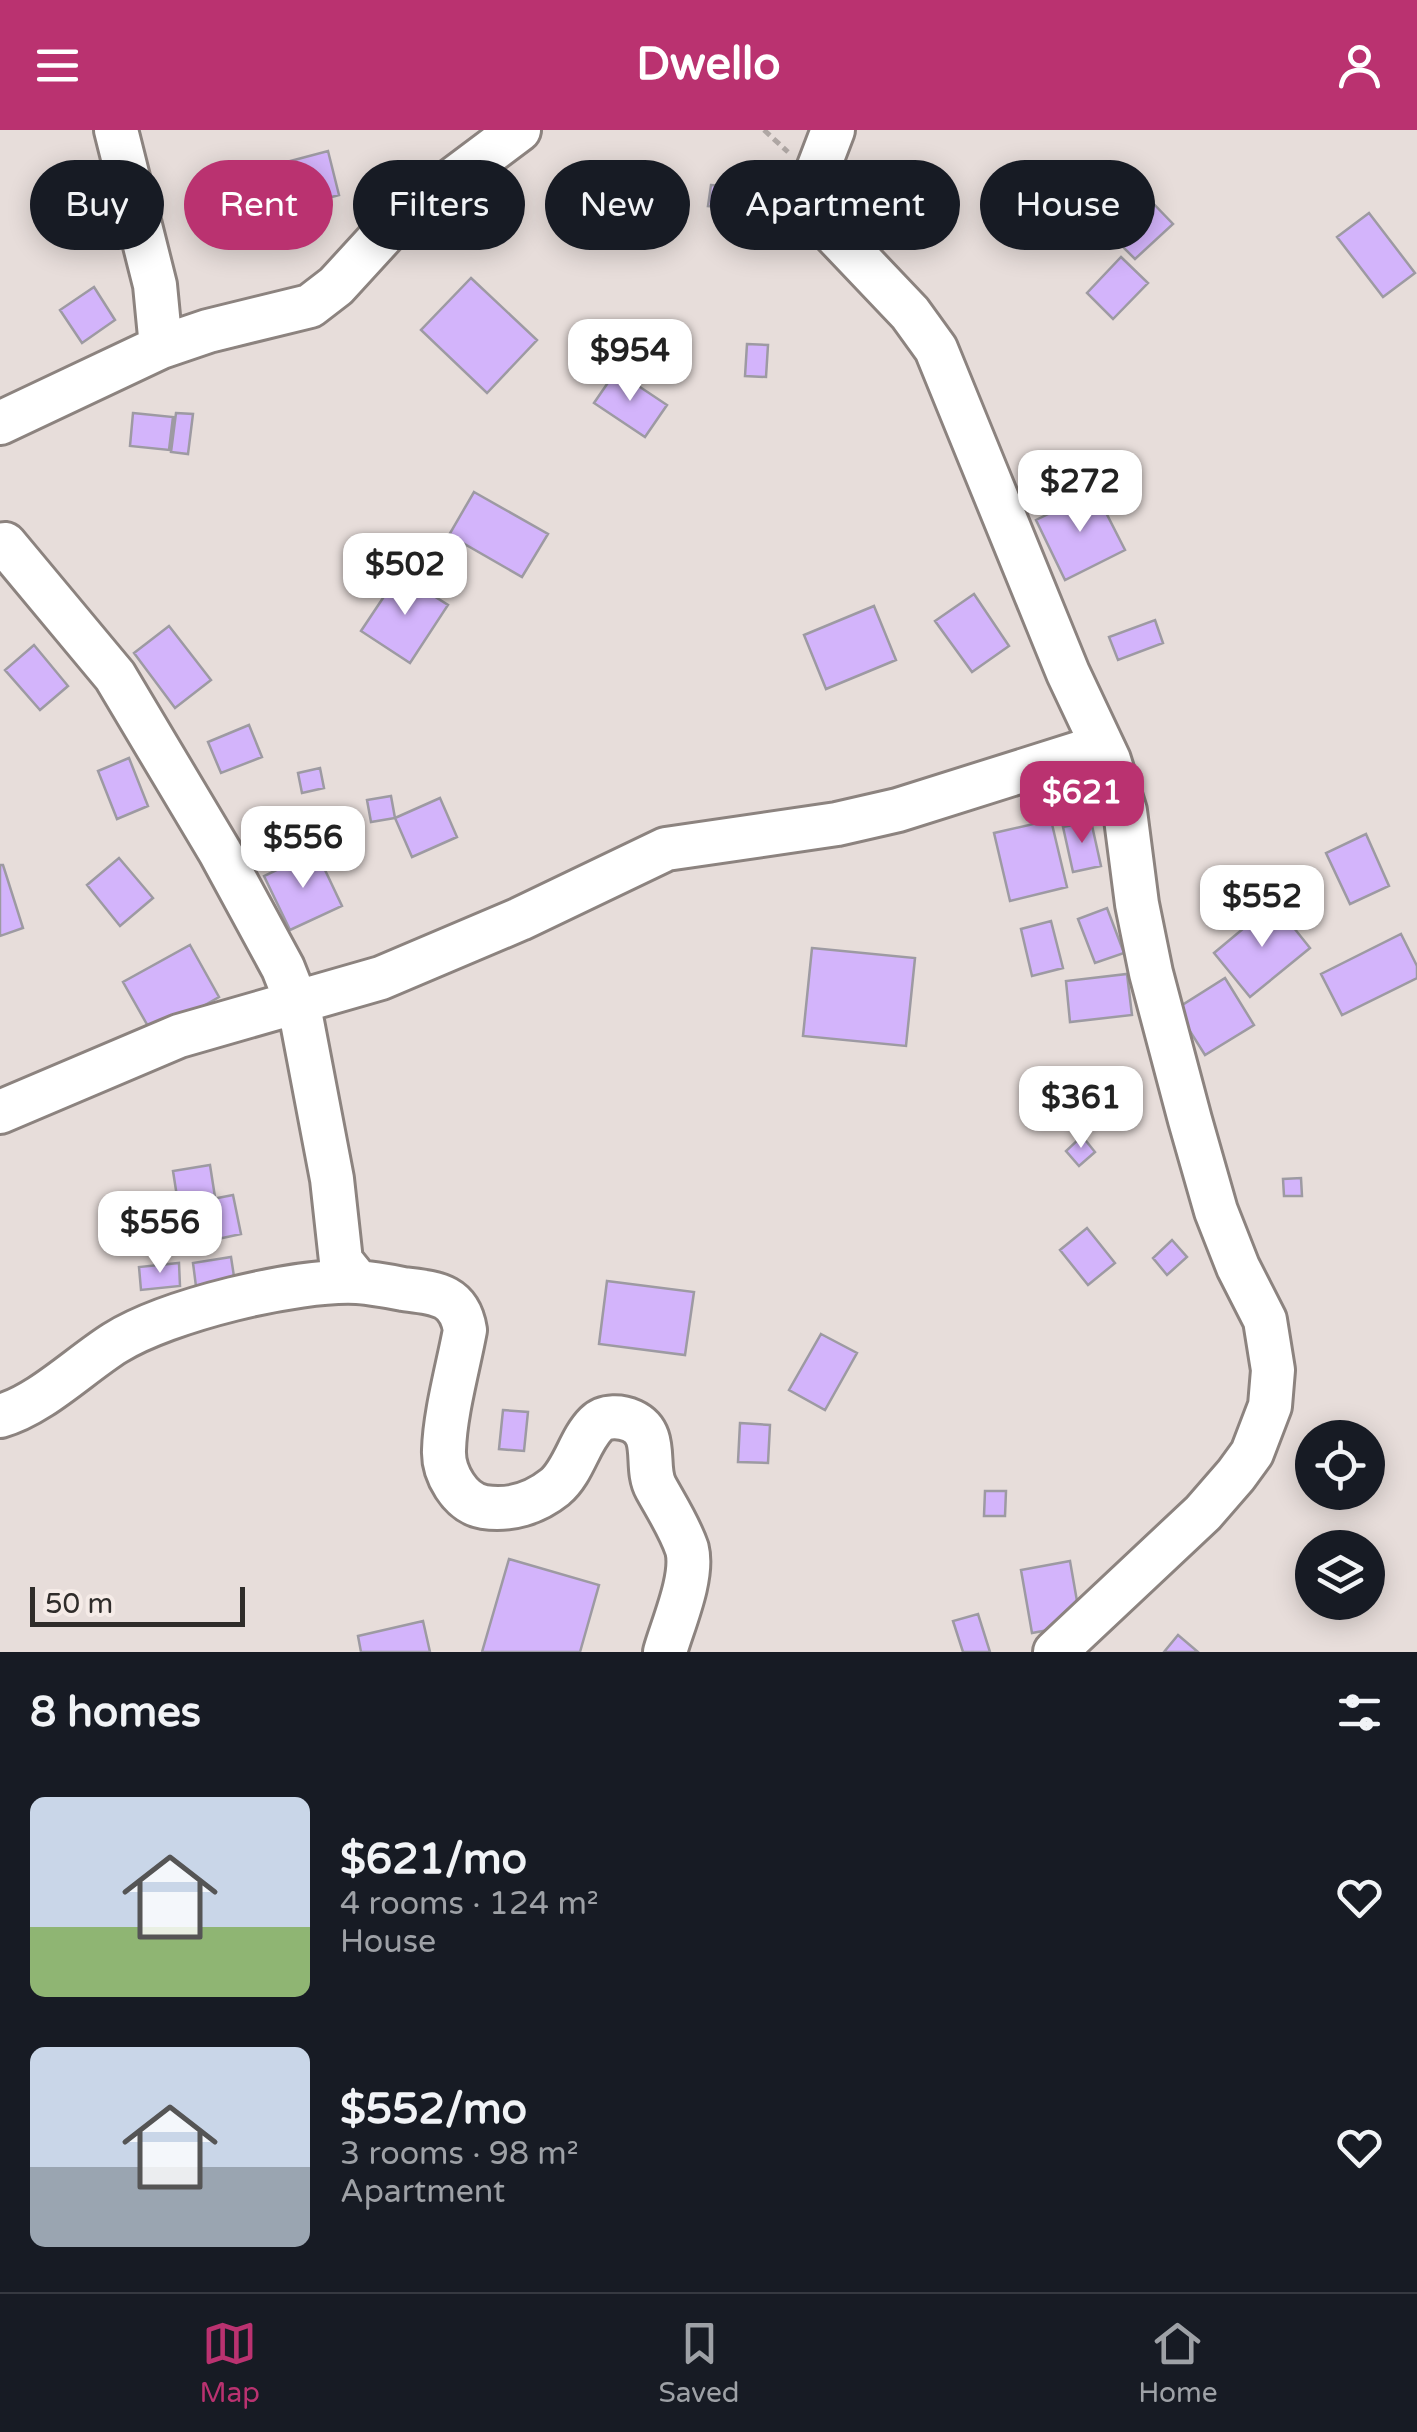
<!DOCTYPE html>
<html lang="en">
<head>
<meta charset="utf-8">
<style>
  :root { --surface:#171b24; --page:#242831; --text:#f1f3f6; --muted:#9ea1a6; --line:#363941; --accent:#ba3270 }
  body { margin:0; font-family:"Varela Round",sans-serif; background:var(--page); color:var(--text); height:100vh; display:flex; flex-direction:column; font-size:38px; white-space:nowrap }
  * { box-sizing:border-box; margin:0 }
  p { font-size:32px; color:var(--muted) }
  .icon { flex:none; width:55px; height:55px; fill:none; stroke:currentColor; stroke-width:2; stroke-linecap:round; stroke-linejoin:round }
  .map { position:relative; height:1522px; overflow:hidden }
  .side { display:flex; flex-direction:column; background:var(--surface); flex:1 }
  .side>* { flex:none }
  .guide { position:absolute; left:30px; top:30px; width:1358px; height:90px; display:flex; gap:20px }
  .fabs { position:absolute; left:1295px; top:1290px; display:grid; gap:20px }
  .fabs a { display:grid; place-items:center; width:90px; height:90px; border-radius:50%; background:var(--surface); box-shadow:0 5px 25px #0003; font-size:50px }
  .scale { position:absolute; left:30px; bottom:25px; width:215px; box-sizing:border-box; padding-left:10px; border:5px solid #2f2c2a; border-top:0; font-size:28px; line-height:35px; white-space:nowrap; color:#2f2c2a; -webkit-text-stroke:8px #f5ebe7; paint-order:stroke }
  .price { position:absolute; translate:-50% -85px; padding:0 22px; border-radius:20px; background:#fff; color:#222; font-size:32px; line-height:65px; filter:drop-shadow(0 2px 5px #0008) }
  .price::after { content:''; position:absolute; left:50%; top:60px; width:30px; height:22px; margin-left:-15px; background:inherit; clip-path:polygon(0 0,100% 0,50% 100%) }
  .price.active { background:var(--accent); color:#fff }
  ul { padding:0; list-style:none }
  li { display:flex; align-items:center; gap:30px; height:250px; padding:0 30px }
  li span { display:grid; place-items:center; flex:none; width:280px; height:200px; border-radius:15px; color:#555 }
  li>.icon { margin-inline-start:auto }
  span .icon { width:120px; height:120px; fill:#fffc; stroke-width:1 }
  li b { font-size:42px }
  h2 { display:flex; justify-content:space-between; align-items:center; height:120px; padding:0 30px; font-size:42px }
  .tag { padding:0 35px; border-radius:45px; background:var(--surface); box-shadow:0 5px 25px #0003; font-size:35px; line-height:90px }
  .tag.active { background:var(--accent); color:#fff }
  header { display:flex; justify-content:space-between; align-items:center; height:130px; padding:0 30px; background:var(--accent); color:#fff; font-size:45px; font-weight:700 }
  .tab-bar { display:flex; justify-content:space-around; align-items:center; height:140px; border-top:2px solid var(--line); background:var(--surface); font-size:28px; color:var(--muted) }
  .tab-bar a { display:grid; justify-items:center; gap:5px }
  .tab-bar .active { color:var(--accent) }
  .map>svg:first-child { display:block }
  .building { fill:#d3b4fb; stroke:#9d9aa2; stroke-width:2.5 }
  .lines { fill:none; stroke-linecap:round; stroke-linejoin:round }
  .minor-casing { stroke:#8c837f; stroke-width:48 }
  .path { stroke:#afa7a4; stroke-width:5; stroke-dasharray:8 5; stroke-linecap:butt }
  .minor { stroke:#fff; stroke-width:42 }
</style>
</head>
<body>
<header><svg class="icon" aria-label="menu" viewBox="0 0 24 24"><path d="M4 6h16M4 12h16M4 18h16"/></svg>Dwello<svg class="icon" aria-label="person" viewBox="0 0 24 24"><circle cx="12" cy="8" r="4"/><path d="M4 21q1-7 8-7t8 7"/></svg></header>
<div class="map">
<svg width="1417" height="1522" viewBox="0 0 1417 1522">
  <rect width="100%" height="100%" fill="#e7ddda"/>
  <path class="building" d="M328,21L339,65L294,77L283,33Z
    M711,55L757,59L755,80L708,76Z
    M1149,69L1173,94L1135,129L1111,105Z
    M1369,83L1415,143L1383,167L1337,107Z
    M1121,127L1148,153L1113,189L1087,163Z
    M471,148L537,210L487,263L421,200Z
    M94,157L115,190L82,213L60,180Z
    M747,214L768,215L766,247L745,246Z
    M616,241L667,275L645,307L594,273Z
    M133,283L173,287L169,320L130,316Z
    M176,283L193,284L188,324L171,322Z
    M1095,361L1125,420L1065,450L1036,390Z
    M474,362L548,404L522,447L449,405Z
    M399,444L448,475L410,533L361,501Z
    M974,464L1009,516L972,542L935,491Z
    M874,476L896,530L826,559L804,505Z
    M1155,490L1163,513L1118,530L1109,507Z
    M169,496L211,550L175,578L134,523Z
    M34,515L68,556L40,580L5,540Z
    M249,595L262,627L221,643L208,612Z
    M129,628L148,676L117,689L98,641Z
    M320,638L324,658L302,663L298,643Z
    M391,666L395,688L371,692L367,670Z
    M440,668L457,707L412,727L395,688Z
    M1051,690L1067,757L1010,771L994,703Z
    M1091,691L1101,736L1073,742L1063,697Z
    M1366,704L1389,756L1350,774L1326,723Z
    M316,721L342,776L290,800L264,746Z
    M119,728L153,768L120,796L87,755Z
    M0,735H3L23,798L0,806Z
    M1274,773L1310,818L1250,867L1214,823Z
    M1107,778L1124,823L1095,833L1078,789Z
    M1051,791L1063,838L1032,846L1021,799Z
    M1401,804L1417,836V848L1342,885L1321,844Z
    M190,815L219,867L153,905L123,852Z
    M812,818L915,828L906,916L803,906Z
    M1127,844L1132,885L1070,892L1066,851Z
    M1225,848L1254,895L1205,925L1176,879Z
    M1082,1006L1095,1022L1079,1036L1066,1021Z
    M210,1035L215,1067L178,1073L173,1041Z
    M1301,1048L1302,1066H1284L1283,1049Z
    M233,1065L241,1104L204,1112L197,1072Z
    M1087,1098L1115,1133L1088,1155L1060,1120Z
    M1172,1110L1187,1127L1167,1145L1153,1128Z
    M231,1127L237,1166L198,1172L193,1133Z
    M179,1133L180,1156L141,1160L139,1137Z
    M607,1151L694,1162L685,1225L599,1214Z
    M821,1204L857,1223L825,1280L789,1260Z
    M503,1280L528,1282L524,1321L499,1319Z
    M740,1293L770,1295L768,1333L738,1332Z
    M985,1361H1006L1005,1386H984Z
    M509,1429L599,1455L580,1522H482Z
    M1070,1431L1081,1494L1032,1503L1021,1440Z
    M978,1484L990,1522H963L953,1491Z
    M423,1491L430,1522H361L358,1506Z
    M1178,1505L1198,1522H1164Z"/>
  <g class="lines">
    <defs>
      <path id="minor" d="M116,0L155,155L161,217
        M833,0L815,47L817,62L832,101L910,183L936,219L1068,543L1109,630L1125,681L1137,774L1151,843L1190,990L1216,1081L1238,1137L1265,1190L1273,1240L1270,1276L1252,1323L1236,1345L1203,1383L1055,1522
        M0,293L161,217L208,201L310,176L336,156L391,96L519,0
        M5,414L115,546L220,722L283,838L300,881L332,1049L341,1131L358,1152
        M0,982L179,906L381,848L520,789L666,719L837,694L898,680L1101,616
        M0,1286C40,1275 80,1235 115,1213C168,1180 296,1149 357,1152C372,1153 388,1156 403,1159C434,1163 459,1163 465,1200C458,1238 445,1283 444,1320C443,1343 460,1373 484,1377C510,1381 535,1373 555,1357C574,1341 579,1311 596,1294C605,1285 621,1286 632,1291C660,1304 644,1337 656,1358C667,1378 680,1398 687,1419C694,1447 673,1494 665,1522"/>
    </defs>
    <use href="#minor" class="minor-casing"/>
    <path class="path" d="M764,0L788,22"/>
    <use href="#minor" class="minor"/>
  </g>
</svg>
<div class="fabs">
<a><svg class="icon" aria-label="locate" viewBox="0 0 24 24"><circle cx="12" cy="12" r="6"/><path d="M12 2v4M12 18v4M2 12h4M18 12h4"/></svg></a>
<a><svg class="icon" aria-label="layers" viewBox="0 0 24 24"><path d="M12 4l9 5-9 5-9-5zM3 14l9 5 9-5"/></svg></a>
</div>
<div class="scale">50 m</div>
<b class="price" style="left:630px;top:274px">$954</b>
<b class="price" style="left:1080px;top:405px">$272</b>
<b class="price" style="left:405px;top:488px">$502</b>
<b class="price active" style="left:1082px;top:716px">$621</b>
<b class="price" style="left:303px;top:761px">$556</b>
<b class="price" style="left:1262px;top:820px">$552</b>
<b class="price" style="left:1081px;top:1021px">$361</b>
<b class="price" style="left:160px;top:1146px">$556</b>
<div class="guide">
<a class="tag">Buy</a>
<a class="tag active">Rent</a>
<a class="tag">Filters</a>
<a class="tag">New</a>
<a class="tag">Apartment</a>
<a class="tag">House</a>
</div>
</div>
<section class="side">
<h2>8 homes<svg class="icon" aria-label="filters" viewBox="0 0 24 24"><path d="M4 7h16M4 17h16"/><circle cx="9" cy="7" r="2"/><circle cx="15" cy="17" r="2"/></svg></h2>
<ul>
<li><span style="background:linear-gradient(#c9d6e8 65%,#8fb573 0)"><svg class="icon" aria-label="home" viewBox="0 0 24 24"><path d="M3 11l9-7 9 7M6 9v11h12V9"/></svg></span><div><b>$621/mo</b><p>4 rooms · 124 m²</p><p>House</p></div><svg class="icon" aria-label="heart" viewBox="0 0 24 24"><path d="M12 20l-8-8c-3-5 5-10 8-4 3-6 11-1 8 4z"/></svg></li>
<li><span style="background:linear-gradient(#c9d6e8 60%,#9aa5b1 0)"><svg class="icon" aria-label="home" viewBox="0 0 24 24"><path d="M3 11l9-7 9 7M6 9v11h12V9"/></svg></span><div><b>$552/mo</b><p>3 rooms · 98 m²</p><p>Apartment</p></div><svg class="icon" aria-label="heart" viewBox="0 0 24 24"><path d="M12 20l-8-8c-3-5 5-10 8-4 3-6 11-1 8 4z"/></svg></li>
</ul>
</section>
<nav class="tab-bar">
<a class="active"><svg class="icon" aria-label="map" viewBox="0 0 24 24"><path d="M3 6l6-2 6 2 6-2v14l-6 2-6-2-6 2zM9 4v14M15 6v14"/></svg>Map</a>
<a><svg class="icon" aria-label="saved" viewBox="0 0 24 24"><path d="M7 4h10v16l-5-4-5 4z"/></svg>Saved</a>
<a><svg class="icon" aria-label="home" viewBox="0 0 24 24"><path d="M3 11l9-7 9 7M6 9v11h12V9"/></svg>Home</a>
</nav>
</body>
</html>
